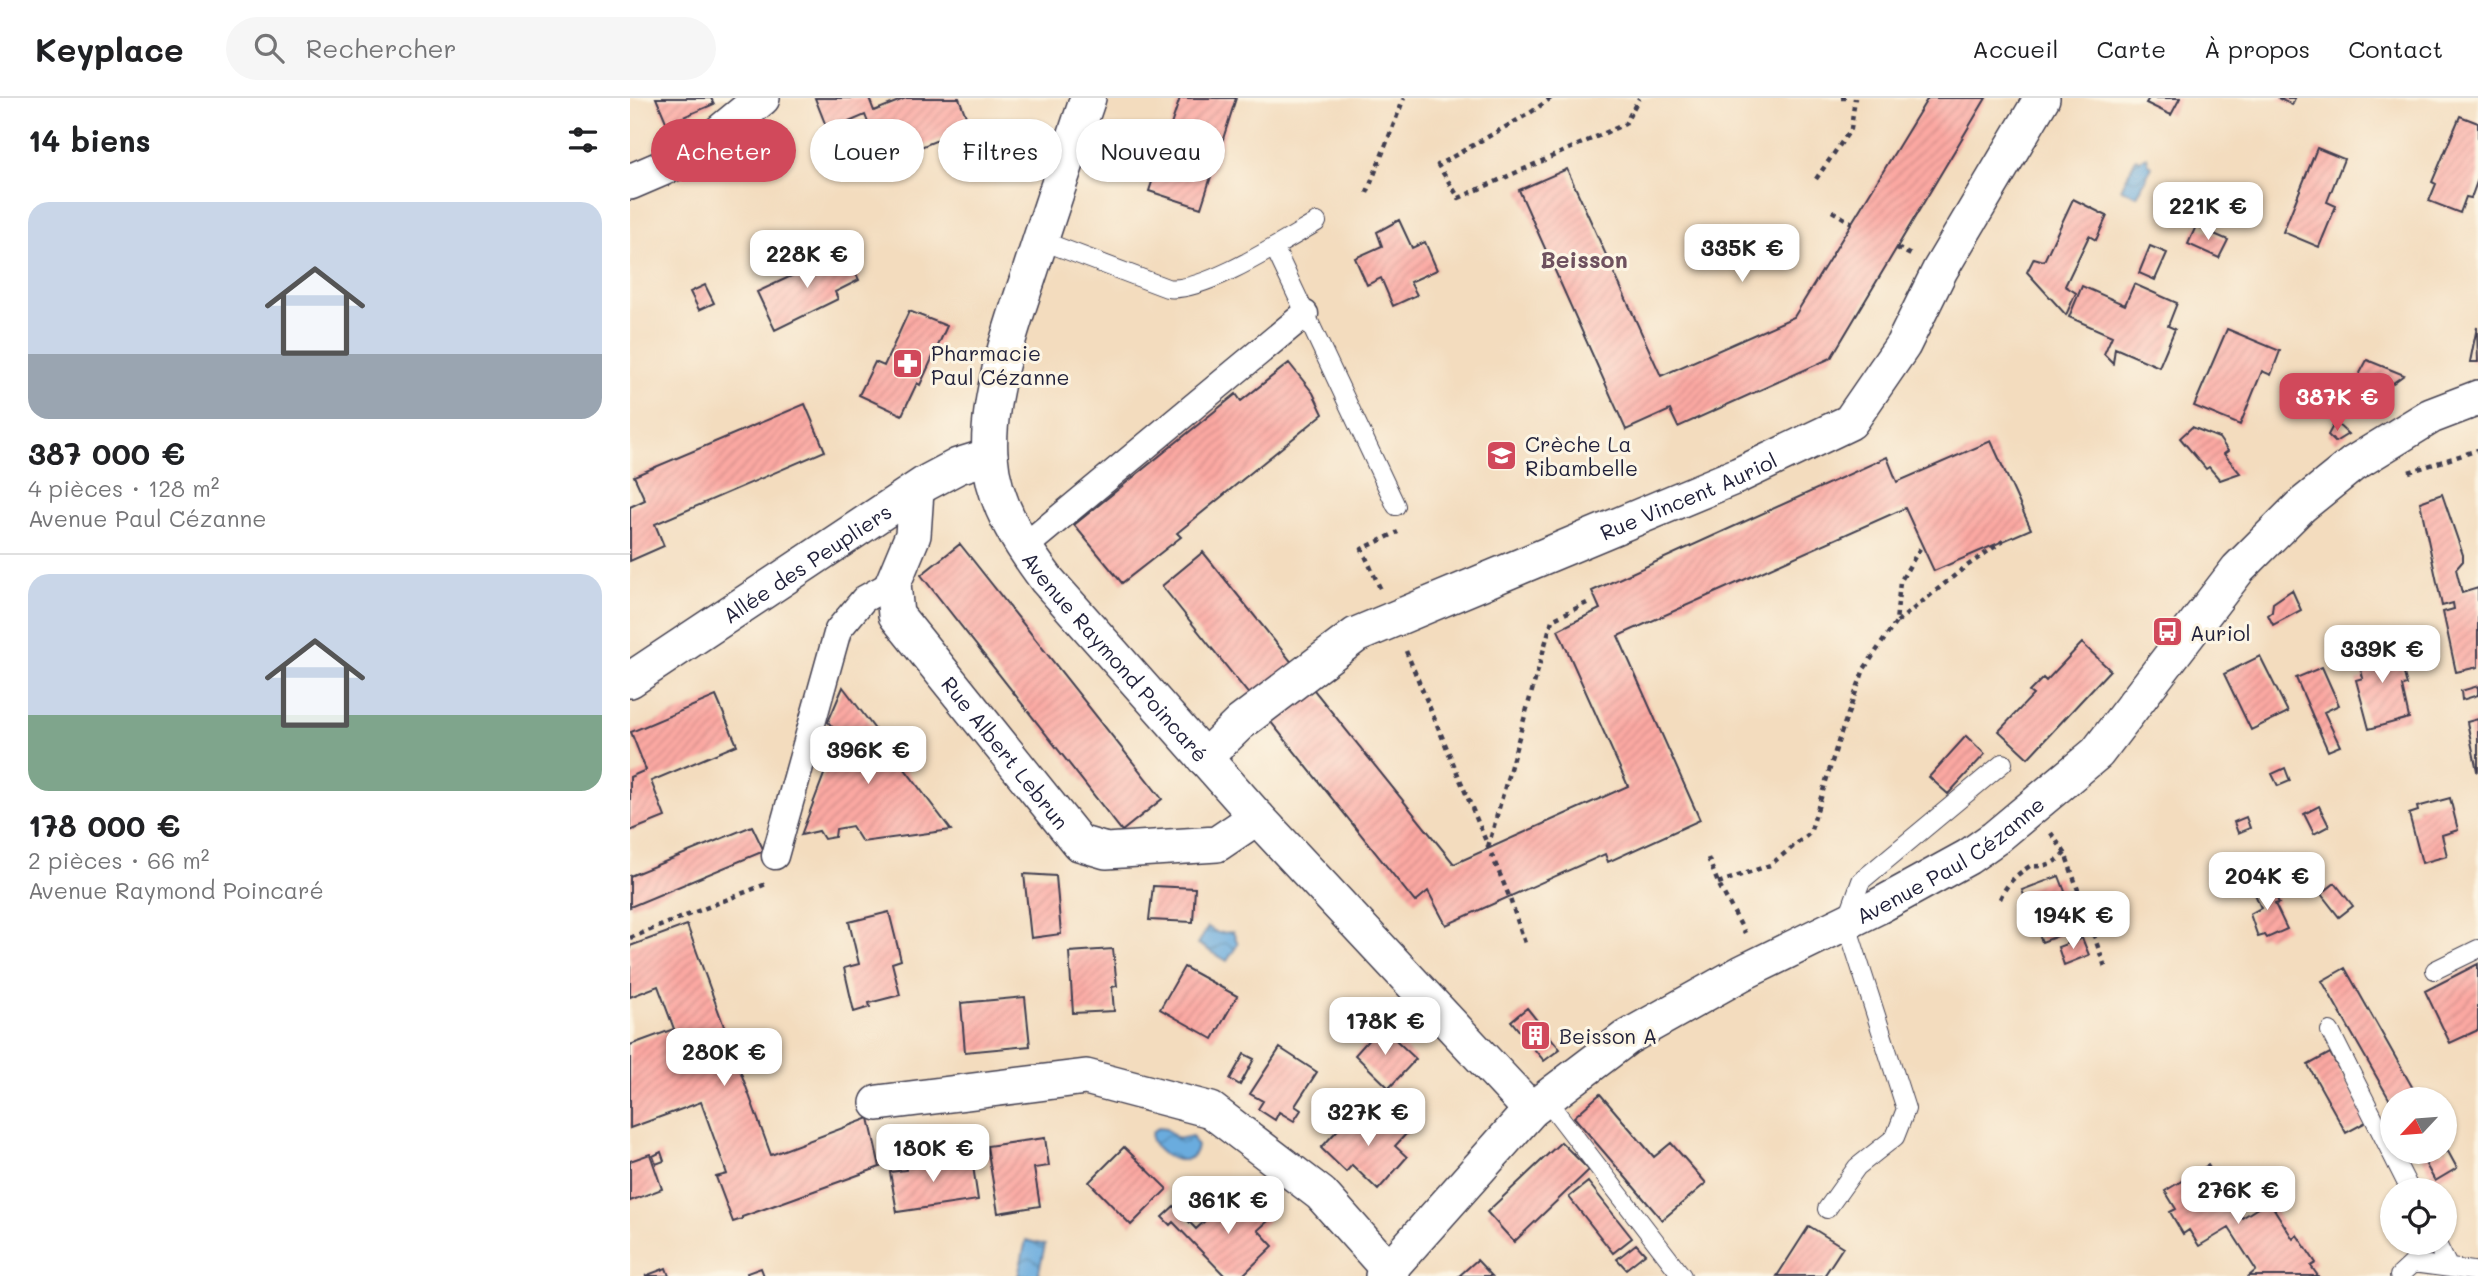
<!DOCTYPE html>
<html lang="fr">
<head>
<meta charset="utf-8">
<style>
  :root { --surface:#fff; --page:#f6f6f6; --text:#202124; --muted:#757577; --line:#e0e0e0; --accent:#d1495b }
  body { margin:0; font-family:Mali,sans-serif; background:var(--page); color:var(--text); height:100vh; display:flex; flex-direction:column; font-size:26px; white-space:nowrap }
  * { box-sizing:border-box; margin:0 }
  p { font-size:23px; color:var(--muted) }
  .icon { flex:none; width:38px; height:38px; fill:none; stroke:currentColor; stroke-width:2; stroke-linecap:round; stroke-linejoin:round }
  .map { position:relative; flex:1; overflow:hidden }
  .sheet { display:flex; flex-direction:column; background:var(--surface); width:630px }
  .sheet>* { flex:none }
  .hud { position:absolute; left:21px; top:21px; width:665px; height:63px; display:flex; gap:14px }
  .needle { width:46px; rotate:244deg }
  .fabs { position:absolute; left:1750px; top:989px; display:grid; gap:14px }
  .fabs a { display:grid; place-items:center; width:77px; height:77px; border-radius:50%; background:var(--surface); box-shadow:0 2px 5px #0004; font-size:35px }
  .price { position:absolute; translate:-50% -60px; padding:0 16px; border-radius:14px; background:#fff; color:#222; font-size:23px; line-height:46px; filter:drop-shadow(0 2px 4px #0008) }
  .price::after { content:''; position:absolute; left:50%; top:42px; width:21px; height:16px; margin-left:-10px; background:inherit; clip-path:polygon(0 0,100% 0,50% 100%) }
  .price.current { background:var(--accent); color:#fff }
  ul { padding:0; list-style:none }
  li { display:grid; align-content:center; gap:14px; height:371px; padding:0 28px }
  li+li { border-top:2px solid var(--line) }
  li span { display:grid; place-items:center; height:217px; border-radius:21px; color:#555 }
  li>.icon { margin-inline-start:auto }
  span .icon { width:126px; height:126px; fill:#fffc; stroke-width:1 }
  li b { font-size:30px }
  h2 { display:flex; justify-content:space-between; align-items:center; height:84px; padding:0 28px; font-size:30px }
  .chip { padding:0 24px; border-radius:32px; background:var(--surface); box-shadow:0 2px 5px #0004; font-size:24px; line-height:63px }
  .chip.current { background:var(--accent); color:#fff }
  header { display:flex; align-items:center; gap:42px; box-sizing:border-box; height:98px; padding:0 35px; background:var(--surface); border-bottom:2px solid var(--line) }
  header strong { font-size:33px }
  nav { display:flex; gap:38px; margin-inline-start:auto; font-size:24px }
  .search { width:490px; height:63px; background:var(--page); display:flex; align-items:center; gap:18px; box-sizing:border-box; padding:0 24px; border-radius:38px; color:var(--muted); font-size:26px }
  main { display:flex; flex:1; min-height:0 }
  .map>svg:first-child { display:block }
  .water { fill:url(#water-waves); stroke:#46678c; stroke-width:2 }
  .building { fill:url(#building-hatch) }
  .lines { fill:none; stroke-linecap:round; stroke-linejoin:round }
  .service-casing { stroke:#413e4f; stroke-width:20 }
  .pedestrian-casing { stroke:#413e4f; stroke-width:29 }
  .minor-casing { stroke:#413e4f; stroke-width:38 }
  .path { stroke:#413e4f; stroke-width:4.5; stroke-dasharray:5 5; stroke-linecap:butt }
  .service { stroke:#fff; stroke-width:18 }
  .pedestrian { stroke:#fff; stroke-width:26 }
  .minor { stroke:#fff; stroke-width:35 }
  .labels { text-anchor:middle; dominant-baseline:central; stroke-width:6; stroke-linejoin:round; paint-order:stroke }
  .poi-label { font-size:21px; fill:#22223b; stroke:#fcf5e5; text-anchor:start }
  .street-label { font-size:21px; fill:#22223b; stroke:#fcf5e5 }
  .neighbourhood-label { font-size:23px; font-weight:bold; fill:#6e515f; stroke:#fcf5e5 }
</style>
</head>
<body>
<header>
<strong>Keyplace</strong>
<div class="search"><svg class="icon" aria-label="search" viewBox="0 0 24 24"><circle cx="10" cy="10" r="6"/><path d="M15 15l6 6"/></svg>Rechercher</div>
<nav><a>Accueil</a><a>Carte</a><a>À propos</a><a>Contact</a></nav>
</header>
<main>
<section class="sheet">
<h2>14 biens<svg class="icon" aria-label="filters" viewBox="0 0 24 24"><path d="M4 7h16M4 17h16"/><circle cx="9" cy="7" r="2"/><circle cx="15" cy="17" r="2"/></svg></h2>
<ul>
<li><span style="background:linear-gradient(#c9d6e8 70%,#9aa5b1 0)"><svg class="icon" aria-label="home" viewBox="0 0 24 24"><path d="M3 11l9-7 9 7M6 9v11h12V9"/></svg></span><div><b>387 000 €</b><p>4 pièces · 128 m²</p><p>Avenue Paul Cézanne</p></div></li>
<li><span style="background:linear-gradient(#c9d6e8 65%,#7fa58c 0)"><svg class="icon" aria-label="home" viewBox="0 0 24 24"><path d="M3 11l9-7 9 7M6 9v11h12V9"/></svg></span><div><b>178 000 €</b><p>2 pièces · 66 m²</p><p>Avenue Raymond Poincaré</p></div></li>
</ul>
</section>
<div class="map">
<svg width="1848" height="1178" viewBox="0 0 1848 1178">
  <defs>
    <pattern id="water-waves" width="16" height="10" patternUnits="userSpaceOnUse" patternTransform="scale(1.75)"><rect width="16" height="10" fill="#6aacde"/><path d="M0 5q4-4 8 0t8 0" fill="none" stroke="#578cb5"/></pattern>
    <pattern id="building-hatch" width="6" height="6" patternUnits="userSpaceOnUse" patternTransform="scale(1.75)"><rect width="6" height="6" fill="#fba8a2"/><path d="M-1 1l2-2M0 6l6-6M5 7l2-2" fill="none" stroke="#d7908c"/></pattern>
  </defs>
  <rect width="100%" height="100%" fill="#fcf5e5"/>
  <filter id="ink" filterUnits="userSpaceOnUse"><feTurbulence type="fractalNoise" baseFrequency=".0143" numOctaves="2"/><feDisplacementMap in="SourceGraphic" scale="14" xChannelSelector="R" yChannelSelector="G"/><feConvolveMatrix kernelMatrix="1 2 1 2 8 2 1 2 1" color-interpolation-filters="sRGB"/></filter>
  <filter id="wash" filterUnits="userSpaceOnUse"><feTurbulence type="fractalNoise" baseFrequency=".00686" numOctaves="4" result="noise"/><feDisplacementMap in="SourceGraphic" scale="28" xChannelSelector="R" yChannelSelector="G"/><feGaussianBlur stdDeviation="1.57" result="paint"/><feColorMatrix in="noise" values="0 0 0 0 0 0 0 0 0 0 0 0 0 0 0 0 0 1.4 0 .05"/><feComposite in="paint" operator="in"/></filter>
  <g filter="url(#wash)">
    <rect width="100%" height="100%" fill="#f3dcbe"/>
    <path class="water" d="M1517,59L1518,65L1522,68L1507,98L1491,91L1506,60L1510,62Z
      M578,829L588,835L603,834L608,846L597,863L568,846Z
      M528,1030L536,1031L548,1041L562,1038L567,1048C562,1076 524,1057 521,1039L523,1033Z
      M396,1142L415,1147L408,1178H388Z"/>
    <g id="blocks">
      <path class="building" d="M26,0H81L84,6L37,26Z
        M185,0H239L244,13L276,0H329L340,29L254,64L235,17L198,33Z
        M550,0H606L571,110L519,93Z
        M1298,0H1356L1201,260L1048,329L1040,312L996,332L889,92L937,71L1031,278L1164,219Z
        M1519,0H1550L1541,17L1516,5Z
        M1648,0H1665L1662,7Z
        M1830,18L1848,25V81L1841,100L1836,99L1830,115L1799,103L1806,86L1802,84Z
        M1687,50L1714,61L1697,104L1706,108L1689,149L1653,134Z
        M1443,101L1477,118L1466,142L1459,138L1435,188L1446,195L1436,217L1397,174L1404,160L1414,163Z
        M769,122L782,150L795,144L807,172L780,184L787,197L763,208L751,180L737,187L725,160L752,148L747,134Z
        M1566,128L1598,142L1589,160L1558,146Z
        M1520,148L1537,155L1525,182L1509,175Z
        M215,153L229,182L205,194L208,201L145,232L127,194Z
        M1504,186L1547,205L1538,228L1545,231L1529,269L1485,250L1483,265L1474,256L1482,238L1439,219L1452,188L1495,207Z
        M75,187L84,205L69,212L60,194Z
        M279,213L317,228L290,287L287,285L272,317L229,297L245,264L254,268Z
        M1847,229L1848,264H1840Z
        M1597,231L1650,253L1641,277L1632,273L1610,327L1564,308Z
        M1737,262L1774,277L1741,301L1721,292Z
        M659,265L683,295L693,316L547,435L551,439L492,485L444,427L606,296L611,303Z
        M175,306L195,353L25,426L34,448L0,463V409L15,402L4,378Z
        M1705,324L1718,336L1705,344L1698,337Z
        M1562,329L1589,340L1598,353L1594,356L1610,375L1590,382L1579,369L1576,371L1550,340Z
        M1361,343L1401,431L1304,473L1275,410L988,538L1070,722L978,764L975,756L816,827L798,793L785,804L532,488L573,454L824,766L998,688L928,532L970,511L962,493L1257,359L1267,384Z
        M1812,396L1833,457V463L1826,471L1832,495L1848,490V569L1826,574L1813,514L1824,511L1823,505L1812,508L1790,404Z
        M330,446L532,701L492,733L291,477Z
        M1662,492L1671,512L1643,527L1638,517L1642,514L1643,505Z
        M1765,542L1777,587L1772,588L1779,620L1739,631L1726,582L1733,580L1726,552Z
        M1452,545L1480,572L1398,660L1369,633L1403,597L1399,594L1413,580L1416,583Z
        M1630,558L1658,614L1621,632L1594,576Z
        M1692,569L1709,607L1694,614L1710,648L1698,653L1666,580Z
        M1848,588V597L1832,602L1831,593Z
        M213,589L321,732L232,744L222,728L206,731L205,739L194,741L189,733L171,737L209,637L198,624Z
        M86,598L107,647L21,683L35,719L0,733V679L16,672L1,634Z
        M1848,621V672L1847,673L1837,624Z
        M1336,638L1355,656L1318,696L1299,679Z
        M1655,670L1660,683L1648,688L1642,676Z
        M1820,700L1828,732L1812,737L1817,758L1792,765L1779,716L1788,713L1787,709Z
        M1689,708L1699,728L1684,736L1674,716Z
        M1616,719L1620,730L1608,735L1604,724Z
        M122,728L134,753L0,809V778Z
        M394,776L426,778L431,836L401,840Z
        M1429,778L1449,830L1412,844L1392,792Z
        M1639,782L1649,805L1645,806L1657,831L1637,840L1635,837L1628,839L1620,816L1631,810L1622,789Z
        M1705,785L1723,808L1709,819L1691,796Z
        M523,788L565,790L563,824L519,822Z
        M259,814L271,862L262,865L270,897L239,905L240,909L224,914L214,870L229,866L219,824Z
        M57,827L141,1057L239,1020L250,1069L112,1119V1121L103,1124L86,1079L97,1076L71,1004L0,1030V947L44,931L28,888L0,899V848Z
        M1452,840L1459,857L1434,867L1428,849Z
        M483,851L487,888L482,889L484,913L443,915L439,854Z
        M1848,866V932L1820,945L1795,893Z
        M554,869L607,898L583,941L530,911Z
        M1715,870L1789,1001H1762V1006L1692,883Z
        M395,899L400,948L335,954L331,905Z
        M897,910L930,951L914,963L881,923Z
        M751,928L786,961L759,990L725,957Z
        M650,950L687,974L665,1008L671,1012L664,1023L649,1014L645,1022L628,1011L633,1003L620,996Z
        M1700,955L1738,1023L1716,1035L1678,967Z
        M614,956L624,961L610,987L600,981Z
        M970,996L1024,1059L1041,1045L1076,1085L1032,1122L944,1019Z
        M726,1012L744,1029L756,1015L777,1035L765,1048L777,1059L748,1092L722,1067L716,1074L691,1050Z
        M415,1040L419,1068L404,1070L410,1108L368,1115L357,1048Z
        M931,1044L959,1072L884,1144L857,1114Z
        M1815,1048L1827,1070L1805,1083L1789,1054H1815Z
        M494,1049L537,1091L501,1127L459,1084Z
        M31,1054L34,1063L26,1066L23,1058Z
        M20,1056L32,1091L0,1103V1063Z
        M306,1056L308,1066L342,1061L348,1102L267,1114L260,1074L276,1072L275,1062Z
        M1578,1067L1586,1080L1590,1077L1600,1092L1608,1105L1604,1108L1612,1120L1639,1103L1663,1141L1667,1137L1686,1165L1681,1168L1688,1178H1619L1626,1172L1599,1130L1569,1148L1559,1132L1553,1136L1540,1114L1546,1111L1535,1093Z
        M958,1084L1002,1140L983,1155L939,1099Z
        M601,1099L613,1111L623,1102L633,1111L630,1114L638,1123L628,1132L643,1148L612,1178H595L543,1124L540,1127L532,1119L544,1108L566,1131Z
        M1179,1128L1213,1149L1194,1178H1147Z
        M1006,1146L1015,1156L996,1171L987,1161Z
        M847,1162L862,1178H829Z
        M36,1170L39,1178H15Z
        M131,1170L134,1178H118L117,1175Z"/>
    </g>
  </g>
  <g filter="url(#ink)">
    <use href="#blocks" fill-opacity="0" stroke="#413e4f" stroke-width="2"/>
    <g class="lines">
      <defs>
        <path id="service" d="M410,142L537,190C572,196 654,143 687,124
          M644,149L766,408
          M1805,872L1848,851
          M1700,933L1780,1092
          M916,1001L1052,1178
          M1197,1111L1227,1069L1265,1039L1276,1011L1216,824L1231,783L1373,665
          M1806,1144L1819,1170
          M1769,1178L1783,1165L1843,1173L1848,1178"/>
        <path id="pedestrian" d="M393,450L675,216
          M145,758L208,532L234,501L263,485"/>
        <g id="minor">
          <path id="s1" d="M458,0C438,59 418,118 399,177C381,230 356,302 360,358C363,405 390,446 417,482L627,719L901,1012"/>
          <path d="M0,84L63,57L132,0"/>
          <path id="s2" d="M286,393L283,437L263,485L266,517L449,745L476,753L587,746L627,719"/>
          <path id="s3" d="M0,582L296,385L328,368L360,358"/>
          <path id="s4" d="M574,660L610,625L726,537L1109,377L1220,324L1273,247L1310,172L1412,0"/>
          <path d="M248,1005L456,979L581,1012L691,1096L759,1172L761,1178"/>
          <path id="s5" d="M753,1178L901,1012L996,940L1112,875L1247,809L1338,759L1365,740L1467,655L1608,471L1671,408L1723,366L1801,318L1848,300"/>
        </g>
      </defs>
      <use href="#service" class="service-casing"/>
      <use href="#pedestrian" class="pedestrian-casing"/>
      <use href="#minor" class="minor-casing"/>
      <path class="path" d="M921,0L900,15L808,67L829,100L995,26L1009,0
        M1211,0H1218
        M1186,81L1221,31L1225,0
        M737,95L774,0
        M1202,113L1222,125
        M1267,150L1281,157
        M1779,374L1848,352
        M750,490L732,451L768,434
        M1267,524L1334,470L1373,443
        M776,553L879,798L896,848
        M1421,735L1435,755L1475,869
        M858,749L922,522L957,505
        M1078,760L1088,785L1115,835
        M1088,785L1140,767L1180,735L1209,641L1234,571L1266,524L1270,484L1292,447
        M1370,801C1377,785 1386,777 1400,768C1416,769 1424,766 1435,755
        M0,840L136,786"/>
      <use href="#service" class="service"/>
      <use href="#pedestrian" class="pedestrian"/>
      <use href="#minor" class="minor"/>
    </g>
  </g>
  <defs>
    <symbol id="pharmacy-square" viewBox="-11 -11 22 22"><rect x="-9" y="-9" width="18" height="18" rx="4" fill="#d1495b" stroke="#fcf5e5"/><path d="M-2-6h4v4h4v4h-4v4h-4v-4h-4v-4h4Z" fill="#fff"/></symbol>
    <symbol id="school-square" viewBox="-11 -11 22 22"><rect x="-9" y="-9" width="18" height="18" rx="4" fill="#d1495b" stroke="#fcf5e5"/><path d="M0-5L7-2L0 1L-7-2ZM-4 1L0 2.5L4 1V4Q0 6-4 4Z" fill="#fff"/></symbol>
    <symbol id="bus-square" viewBox="-11 -11 22 22"><rect x="-9" y="-9" width="18" height="18" rx="4" fill="#d1495b" stroke="#fcf5e5"/><path d="M-5-6H5V4H4V6H2V4H-2V6H-4V4H-5ZM-3.5-4V0h7V-4ZM-3.5 1.2v1.5H-2V1.2ZM2 1.2v1.5H3.5V1.2Z" fill="#fff"/></symbol>
    <symbol id="building-square" viewBox="-11 -11 22 22"><rect x="-9" y="-9" width="18" height="18" rx="4" fill="#d1495b" stroke="#fcf5e5"/><path d="M-4-6H4V6H1V3H-1V6H-4ZM-2.5-4.3h1.7v1.8h-1.7ZM.8-4.3h1.7v1.8H.8ZM-2.5-1h1.7V.8h-1.7ZM.8-1h1.7V.8H.8Z" fill="#fff"/></symbol>
  </defs>
  <g fill-rule="evenodd">
    <use href="#pharmacy-square" x="260" y="248" width="35" height="35"/>
    <use href="#school-square" x="854" y="340" width="35" height="35"/>
    <use href="#bus-square" x="1520" y="516" width="35" height="35"/>
    <use href="#building-square" x="888" y="920" width="35" height="35"/>
  </g>
  <g class="labels">
    <g class="poi-label">
      <text x="301" y="254">Pharmacie<tspan x="301" dy="24">Paul Cézanne</tspan></text>
      <text x="895" y="345">Crèche La<tspan x="895" dy="24">Ribambelle</tspan></text>
      <text x="1560" y="534">Auriol</text>
      <text x="929" y="937">Beisson A</text>
    </g>
    <g class="street-label">
      <text stroke="none"><textPath href="#s4" startOffset="556">Rue Vincent Auriol</textPath></text>
      <text stroke="none"><textPath href="#s3" startOffset="212">Allée des Peupliers</textPath></text>
      <text stroke="none"><textPath href="#s1" startOffset="614">Avenue Raymond Poincaré</textPath></text>
      <text stroke="none"><textPath href="#s2" startOffset="304">Rue Albert Lebrun</textPath></text>
      <text stroke="none"><textPath href="#s5" startOffset="712">Avenue Paul Cézanne</textPath></text>
    </g>
    <g class="neighbourhood-label">
      <text x="954" y="161">Beisson</text>
    </g>
  </g>
</svg>
<div class="fabs">
<a><svg class="needle" viewBox="-14 -14 28 28"><path d="M0-13l5 13h-10z" fill="#e53935"/><path d="M0 13l5-13h-10z" fill="#757577"/></svg></a>
<a><svg class="icon" aria-label="locate" viewBox="0 0 24 24"><circle cx="12" cy="12" r="6"/><path d="M12 2v4M12 18v4M2 12h4M18 12h4"/></svg></a>
</div>
<b class="price" style="left:1578px;top:144px">221K €</b>
<b class="price" style="left:1112px;top:186px">335K €</b>
<b class="price" style="left:177px;top:192px">228K €</b>
<b class="price current" style="left:1707px;top:335px">387K €</b>
<b class="price" style="left:1752px;top:587px">339K €</b>
<b class="price" style="left:238px;top:688px">396K €</b>
<b class="price" style="left:1637px;top:814px">204K €</b>
<b class="price" style="left:1443px;top:853px">194K €</b>
<b class="price" style="left:755px;top:959px">178K €</b>
<b class="price" style="left:94px;top:990px">280K €</b>
<b class="price" style="left:738px;top:1050px">327K €</b>
<b class="price" style="left:303px;top:1086px">180K €</b>
<b class="price" style="left:1608px;top:1128px">276K €</b>
<b class="price" style="left:598px;top:1138px">361K €</b>
<div class="hud">
<a class="chip current">Acheter</a>
<a class="chip">Louer</a>
<a class="chip">Filtres</a>
<a class="chip">Nouveau</a>
</div>
</div>
</main>
</body>
</html>
